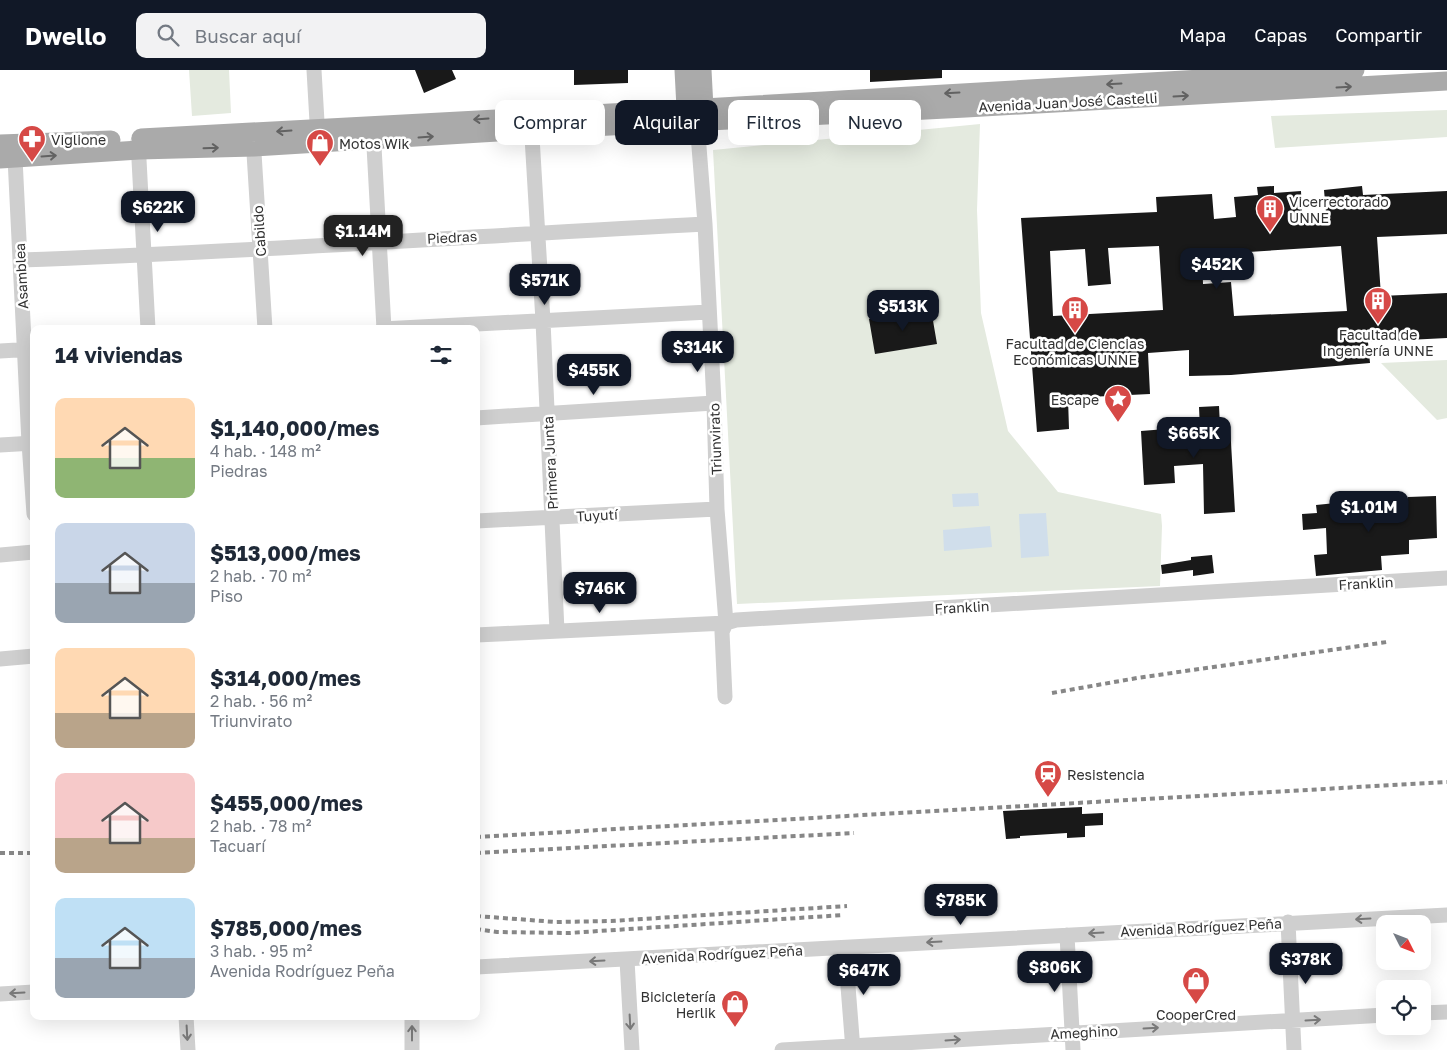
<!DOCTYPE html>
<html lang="es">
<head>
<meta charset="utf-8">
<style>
  :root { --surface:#fff; --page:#f2f2f3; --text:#1f2937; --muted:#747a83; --accent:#111827 }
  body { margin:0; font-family:"Golos Text",sans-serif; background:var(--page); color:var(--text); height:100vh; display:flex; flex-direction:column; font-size:19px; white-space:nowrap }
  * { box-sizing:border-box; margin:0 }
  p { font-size:16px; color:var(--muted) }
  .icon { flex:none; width:28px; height:28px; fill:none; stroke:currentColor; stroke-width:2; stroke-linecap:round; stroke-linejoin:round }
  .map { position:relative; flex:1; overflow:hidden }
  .drawer { position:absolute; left:30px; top:255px; width:450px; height:695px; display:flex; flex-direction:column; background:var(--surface); border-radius:10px; box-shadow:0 5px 20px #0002 }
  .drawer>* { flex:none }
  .banner { position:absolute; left:495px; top:30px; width:475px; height:45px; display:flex; gap:10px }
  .needle { width:32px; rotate:132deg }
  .controls { position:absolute; left:1376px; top:845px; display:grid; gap:10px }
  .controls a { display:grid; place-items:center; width:55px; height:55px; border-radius:10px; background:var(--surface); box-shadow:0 5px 20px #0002; font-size:25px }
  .price { position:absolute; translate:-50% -42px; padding:0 11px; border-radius:10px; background:var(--accent); color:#fff; font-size:16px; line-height:32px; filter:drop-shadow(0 1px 2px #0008) }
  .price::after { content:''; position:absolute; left:50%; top:30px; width:15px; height:11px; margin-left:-8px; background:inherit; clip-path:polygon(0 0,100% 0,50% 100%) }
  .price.active { background:#222; color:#fff }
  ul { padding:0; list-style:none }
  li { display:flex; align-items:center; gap:15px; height:125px; padding:0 25px }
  li span { display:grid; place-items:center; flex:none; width:140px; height:100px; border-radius:10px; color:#555 }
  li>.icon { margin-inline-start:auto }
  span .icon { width:60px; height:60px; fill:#fffc; stroke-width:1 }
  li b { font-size:21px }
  h2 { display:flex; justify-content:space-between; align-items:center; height:60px; padding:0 25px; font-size:21px }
  .tag { padding:0 18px; border-radius:10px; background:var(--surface); box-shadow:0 5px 20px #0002; font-size:18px; line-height:45px }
  .tag.active { background:var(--accent); color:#fff }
  header { display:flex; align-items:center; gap:30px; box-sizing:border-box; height:70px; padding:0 25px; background:var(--accent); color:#fff }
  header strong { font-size:24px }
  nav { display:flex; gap:28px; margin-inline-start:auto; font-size:18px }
  .search { width:350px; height:45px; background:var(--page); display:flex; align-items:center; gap:12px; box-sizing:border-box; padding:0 18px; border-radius:10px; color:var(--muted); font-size:19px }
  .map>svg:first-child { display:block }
  .green { fill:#e4eadf }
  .water { fill:#d0deeb }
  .building { fill:#191919; fill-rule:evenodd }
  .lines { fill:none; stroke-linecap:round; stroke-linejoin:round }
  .minor { stroke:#cfcfcf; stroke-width:15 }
  .major { stroke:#aaa; stroke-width:19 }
  .rail { stroke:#878787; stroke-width:4; stroke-dasharray:5 4; stroke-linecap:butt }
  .oneway { stroke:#626262 }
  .oneway2 { stroke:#797979 }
  .labels { text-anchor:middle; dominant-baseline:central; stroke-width:5; stroke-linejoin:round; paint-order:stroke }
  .street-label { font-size:14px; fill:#323232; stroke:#fff }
  .poi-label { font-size:14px; fill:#323232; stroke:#fff; text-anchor:start }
</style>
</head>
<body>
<header>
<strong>Dwello</strong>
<div class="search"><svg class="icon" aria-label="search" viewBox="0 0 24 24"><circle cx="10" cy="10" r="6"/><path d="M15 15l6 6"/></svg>Buscar aquí</div>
<nav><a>Mapa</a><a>Capas</a><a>Compartir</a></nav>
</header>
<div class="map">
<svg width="1447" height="980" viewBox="0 0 1447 980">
  <rect width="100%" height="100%" fill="#fff"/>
  <path class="green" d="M189,0H229L231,43L192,46Z
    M1447,40V67L1275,78L1271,46Z
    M980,54L977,140L981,243L1008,361L1058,422L1161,444L1162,456L1160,516L737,534L713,80Z
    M1447,290V348L1437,350L1381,293Z"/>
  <path class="water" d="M978,423L979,436L953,437L952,424Z
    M1046,443L1049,486L1021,488L1019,444Z
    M990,456L992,477L944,481L943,460Z"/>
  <path class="building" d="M415,0H452L456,9L424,23Z
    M574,0H628V13L574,15Z
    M870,0H942V8L870,12Z
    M1274,116V123L1301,121L1302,145L1326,143L1324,120L1362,116L1363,125L1447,121V164L1377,167L1381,226L1447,223V268L1368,272L1370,293L1231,305L1189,306V280L1148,283L1150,324L1068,328L1069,359L1037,362L1021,148L1157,142L1156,127L1212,124L1214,149L1236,147L1234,127L1258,125L1257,117ZM1159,176L1163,240L1053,246L1050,181L1085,179L1088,216L1111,214L1108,178ZM1341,176L1347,241L1234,246L1231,212L1203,214L1202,185Z
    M931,239L937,274L875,284L869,249Z
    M1219,336L1220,356L1230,355L1235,442L1204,444L1203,394L1174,396L1175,413L1144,415L1141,361L1166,359L1167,362L1200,360L1199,337Z
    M1436,426L1437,468L1409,470V484L1381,486L1382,500L1316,506L1314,485L1327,484L1326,458L1303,460L1302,444L1317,443L1316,435L1336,433V428L1348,427L1349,436L1408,434V427Z
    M1212,485L1214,503L1193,506V500L1162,504L1161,495L1191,490V487Z
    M1082,737V744L1103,743V755L1085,756V767L1067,768V763L1020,766V768L1006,769L1003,741Z"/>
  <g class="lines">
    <path class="minor" d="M314,0L318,69
      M702,41L697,51L705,154L714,333L717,439L726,553L722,562L725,627
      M531,50L543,251L557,561
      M373,58L384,259
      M253,67L265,259
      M138,71L148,259
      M10,80L15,88L29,373L34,444
      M20,190C249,182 477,166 705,154
      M382,259L709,242
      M0,281L34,279
      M476,348L714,333
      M0,375L34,373
      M476,451L717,439
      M0,485L34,482
      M476,565L726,553L736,550L1447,508
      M0,589L34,586
      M1288,852L1294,980
      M1067,865L1073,980
      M845,878L853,980
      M627,890L632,980
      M476,897L1447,845
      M0,924L34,922
      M1422,943L1447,942
      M186,946L188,980
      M412,980V946
      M782,980L1385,945"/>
    <path class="major" d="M684,0L686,38L695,48
      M702,0L704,38
      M141,68L704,38L1355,0
      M0,74L111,70
      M0,89L139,80L254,77L531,60L966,38L1447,11"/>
    <path class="rail" d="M1052,623L1137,608L1387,572
      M476,767L1447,712
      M0,783H34
      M476,783L854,763
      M476,846L556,852L611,851L847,836
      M476,859L497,862L569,863L844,845"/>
  </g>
  <defs><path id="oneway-shaft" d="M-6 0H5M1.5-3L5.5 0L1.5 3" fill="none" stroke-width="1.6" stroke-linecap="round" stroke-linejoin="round" transform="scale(1.25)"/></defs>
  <g class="oneway">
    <use href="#oneway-shaft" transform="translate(1114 14) rotate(177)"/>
    <use href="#oneway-shaft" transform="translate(1344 17) rotate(-3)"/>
    <use href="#oneway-shaft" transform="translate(952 23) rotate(177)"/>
    <use href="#oneway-shaft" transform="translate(1181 26) rotate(-3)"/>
    <use href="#oneway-shaft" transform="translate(481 49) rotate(176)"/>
    <use href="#oneway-shaft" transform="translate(284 61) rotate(176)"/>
    <use href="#oneway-shaft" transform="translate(426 67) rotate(-4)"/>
    <use href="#oneway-shaft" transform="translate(211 78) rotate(-2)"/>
    <use href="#oneway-shaft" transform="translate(49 86) rotate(-4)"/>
  </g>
  <g class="oneway2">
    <use href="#oneway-shaft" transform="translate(1363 849) rotate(177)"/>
    <use href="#oneway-shaft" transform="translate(1096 863) rotate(177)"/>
    <use href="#oneway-shaft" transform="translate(934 872) rotate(177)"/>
    <use href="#oneway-shaft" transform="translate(597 891) rotate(177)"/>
    <use href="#oneway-shaft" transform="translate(17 923) rotate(177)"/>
    <use href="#oneway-shaft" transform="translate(1313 950) rotate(-3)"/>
    <use href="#oneway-shaft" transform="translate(630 952) rotate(87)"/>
    <use href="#oneway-shaft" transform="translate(1151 958) rotate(-3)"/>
    <use href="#oneway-shaft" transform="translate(187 963) rotate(87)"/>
    <use href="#oneway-shaft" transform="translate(412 963) rotate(-90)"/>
    <use href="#oneway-shaft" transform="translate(953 970) rotate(-4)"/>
  </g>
  <defs>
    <symbol id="pharmacy-pin" viewBox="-11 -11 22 30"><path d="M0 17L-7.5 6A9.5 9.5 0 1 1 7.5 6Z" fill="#d64946" stroke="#fff"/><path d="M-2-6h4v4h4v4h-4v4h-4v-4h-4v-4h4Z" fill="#fff"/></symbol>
    <symbol id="shop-pin" viewBox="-11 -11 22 30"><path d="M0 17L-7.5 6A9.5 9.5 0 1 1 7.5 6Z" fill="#d64946" stroke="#fff"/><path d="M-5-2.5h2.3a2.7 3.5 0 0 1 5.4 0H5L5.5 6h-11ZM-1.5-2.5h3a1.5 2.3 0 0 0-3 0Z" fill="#fff"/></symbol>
    <symbol id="building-pin" viewBox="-11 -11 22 30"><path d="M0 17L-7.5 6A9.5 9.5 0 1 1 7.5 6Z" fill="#d64946" stroke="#fff"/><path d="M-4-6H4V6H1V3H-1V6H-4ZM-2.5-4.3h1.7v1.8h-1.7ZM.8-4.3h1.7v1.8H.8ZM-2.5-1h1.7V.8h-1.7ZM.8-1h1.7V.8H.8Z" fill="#fff"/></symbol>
    <symbol id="sight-pin" viewBox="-11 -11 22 30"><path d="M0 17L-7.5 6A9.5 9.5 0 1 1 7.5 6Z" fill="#d64946" stroke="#fff"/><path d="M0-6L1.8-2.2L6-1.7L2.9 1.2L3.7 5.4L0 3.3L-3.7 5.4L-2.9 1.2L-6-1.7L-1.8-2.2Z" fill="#fff"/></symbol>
    <symbol id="station-pin" viewBox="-11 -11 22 30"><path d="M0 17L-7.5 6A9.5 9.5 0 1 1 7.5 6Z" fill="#d64946" stroke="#fff"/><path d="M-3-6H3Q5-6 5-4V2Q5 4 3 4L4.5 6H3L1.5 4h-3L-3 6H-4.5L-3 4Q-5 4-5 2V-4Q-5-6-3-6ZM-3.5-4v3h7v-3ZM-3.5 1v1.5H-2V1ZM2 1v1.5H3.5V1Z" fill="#fff"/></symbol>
  </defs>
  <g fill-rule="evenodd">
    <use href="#pharmacy-pin" x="16" y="53" width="32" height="43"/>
    <use href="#shop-pin" x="304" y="57" width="32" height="43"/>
    <use href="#building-pin" x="1254" y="123" width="32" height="43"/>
    <use href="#building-pin" x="1362" y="215" width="32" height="43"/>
    <use href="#building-pin" x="1059" y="224" width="32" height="43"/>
    <use href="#sight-pin" x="1102" y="313" width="32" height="43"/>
    <use href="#station-pin" x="1032" y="688" width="32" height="43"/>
    <use href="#shop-pin" x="1180" y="895" width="32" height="43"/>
    <use href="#shop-pin" x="719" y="918" width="32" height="43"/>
  </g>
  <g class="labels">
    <g class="street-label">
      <text transform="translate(1068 32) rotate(-3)">Avenida Juan José Castelli</text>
      <text transform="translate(259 161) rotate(-94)">Cabildo</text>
      <text transform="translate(452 167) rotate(-3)">Piedras</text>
      <text transform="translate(21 206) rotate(-93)">Asamblea</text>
      <text transform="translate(715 369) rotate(-92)">Triunvirato</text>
      <text transform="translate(550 393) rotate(-93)">Primera Junta</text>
      <text transform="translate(597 445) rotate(-3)">Tuyutí</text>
      <text transform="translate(1366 513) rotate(-3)">Franklin</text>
      <text transform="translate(962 537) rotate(-3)">Franklin</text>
      <text transform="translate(1201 857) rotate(-3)">Avenida Rodríguez Peña</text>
      <text transform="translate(722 884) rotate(-3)">Avenida Rodríguez Peña</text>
      <text transform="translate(1084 962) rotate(-3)">Ameghino</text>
    </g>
    <g class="poi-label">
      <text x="51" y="69">Viglione</text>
      <text x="339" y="73">Motos Wik</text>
      <text x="1289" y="131">Vicerrectorado<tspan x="1289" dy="16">UNNE</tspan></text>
      <text x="1378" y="264" text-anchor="middle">Facultad de<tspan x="1378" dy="16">Ingeniería UNNE</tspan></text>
      <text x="1075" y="273" text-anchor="middle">Facultad de Ciencias<tspan x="1075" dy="16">Económicas UNNE</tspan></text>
      <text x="1099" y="329" text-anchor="end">Escape</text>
      <text x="1067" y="704">Resistencia</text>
      <text x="716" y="926" text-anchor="end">Bicicletería<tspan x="716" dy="16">Herlik</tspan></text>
      <text x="1196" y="944" text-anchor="middle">CooperCred</text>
    </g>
  </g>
</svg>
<div class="controls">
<a><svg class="needle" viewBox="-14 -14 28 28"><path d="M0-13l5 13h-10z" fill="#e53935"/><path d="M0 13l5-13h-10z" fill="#747a83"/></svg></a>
<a><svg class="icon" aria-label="locate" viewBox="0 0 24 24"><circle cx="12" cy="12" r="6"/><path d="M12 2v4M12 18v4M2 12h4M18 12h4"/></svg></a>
</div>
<b class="price" style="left:158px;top:163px">$622K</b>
<b class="price active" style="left:363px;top:187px">$1.14M</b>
<b class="price" style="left:1217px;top:220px">$452K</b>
<b class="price" style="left:545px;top:236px">$571K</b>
<b class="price" style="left:903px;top:262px">$513K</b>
<b class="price" style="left:698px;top:303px">$314K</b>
<b class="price" style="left:594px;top:326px">$455K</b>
<b class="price" style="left:1194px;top:389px">$665K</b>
<b class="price" style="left:1369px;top:463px">$1.01M</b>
<b class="price" style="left:600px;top:544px">$746K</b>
<b class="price" style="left:961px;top:856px">$785K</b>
<b class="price" style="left:1306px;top:915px">$378K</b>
<b class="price" style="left:1055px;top:923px">$806K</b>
<b class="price" style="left:864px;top:926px">$647K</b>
<div class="banner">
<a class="tag">Comprar</a>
<a class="tag active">Alquilar</a>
<a class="tag">Filtros</a>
<a class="tag">Nuevo</a>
</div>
<section class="drawer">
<h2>14 viviendas<svg class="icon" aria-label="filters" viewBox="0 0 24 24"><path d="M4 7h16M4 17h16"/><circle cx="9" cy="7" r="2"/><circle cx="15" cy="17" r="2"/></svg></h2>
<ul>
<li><span style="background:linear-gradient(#ffd9b3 60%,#8fb573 0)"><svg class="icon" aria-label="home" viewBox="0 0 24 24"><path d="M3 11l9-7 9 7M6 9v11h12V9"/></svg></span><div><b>$1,140,000/mes</b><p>4 hab. · 148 m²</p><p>Piedras</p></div></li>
<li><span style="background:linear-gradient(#c9d6e8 60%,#9aa5b1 0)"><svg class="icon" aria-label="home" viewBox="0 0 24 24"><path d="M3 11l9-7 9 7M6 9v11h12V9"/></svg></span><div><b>$513,000/mes</b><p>2 hab. · 70 m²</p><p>Piso</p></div></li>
<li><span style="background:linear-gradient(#ffd9b3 65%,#b9a48a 0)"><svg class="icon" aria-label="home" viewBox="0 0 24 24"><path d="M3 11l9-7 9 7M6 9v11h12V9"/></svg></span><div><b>$314,000/mes</b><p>2 hab. · 56 m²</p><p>Triunvirato</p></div></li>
<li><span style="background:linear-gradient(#f6c9c9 65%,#b9a48a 0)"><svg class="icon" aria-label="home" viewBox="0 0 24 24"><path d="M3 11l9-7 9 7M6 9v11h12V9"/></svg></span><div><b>$455,000/mes</b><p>2 hab. · 78 m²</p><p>Tacuarí</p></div></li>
<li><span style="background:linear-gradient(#bfe0f5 60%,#9aa5b1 0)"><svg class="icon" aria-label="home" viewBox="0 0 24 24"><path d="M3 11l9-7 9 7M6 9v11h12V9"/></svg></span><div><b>$785,000/mes</b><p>3 hab. · 95 m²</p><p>Avenida Rodríguez Peña</p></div></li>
</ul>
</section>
</div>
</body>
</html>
